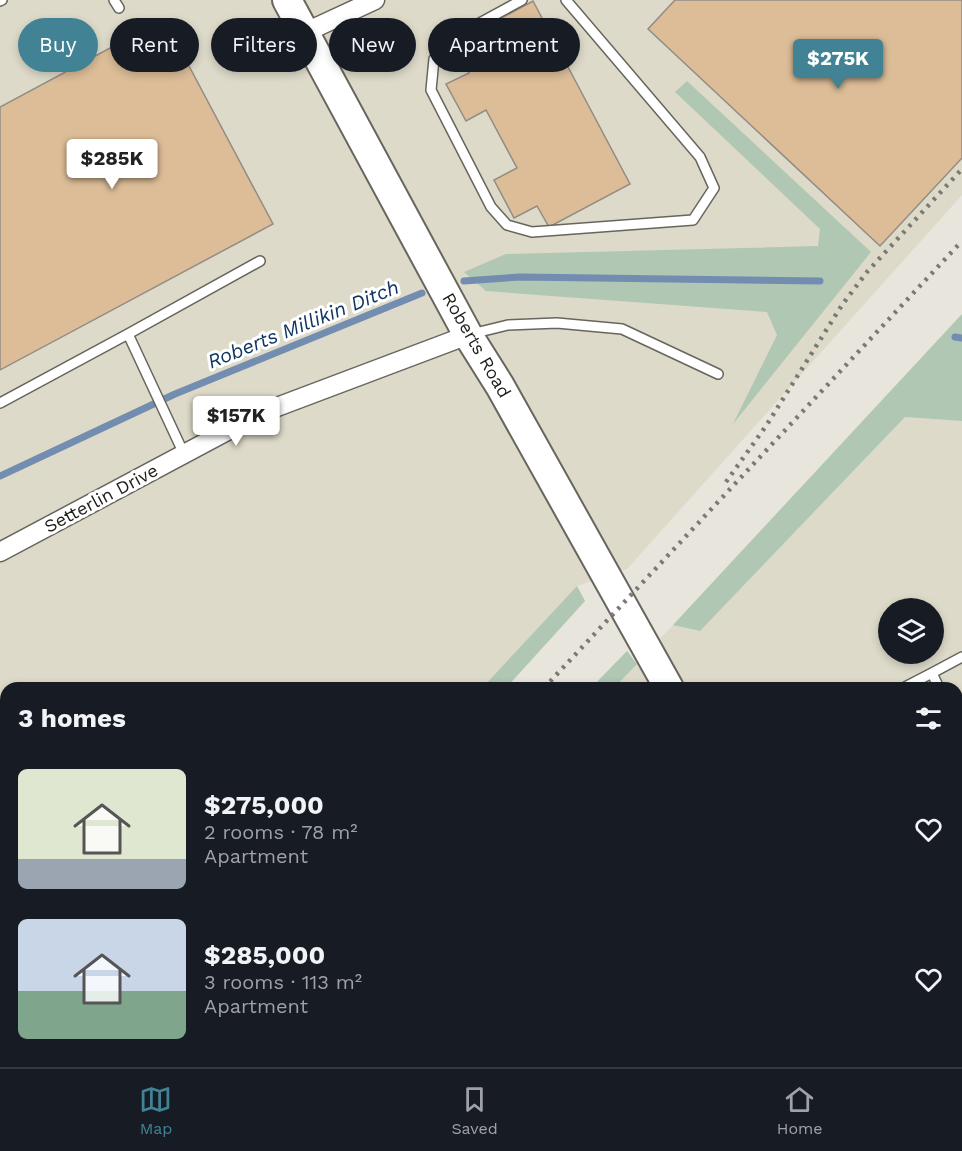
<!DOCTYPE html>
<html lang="en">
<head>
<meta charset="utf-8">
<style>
  :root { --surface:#171b24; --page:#242831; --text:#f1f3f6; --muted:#9ea1a6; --line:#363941; --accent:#418394 }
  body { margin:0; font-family:"Work Sans",sans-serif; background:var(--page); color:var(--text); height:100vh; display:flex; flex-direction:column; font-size:22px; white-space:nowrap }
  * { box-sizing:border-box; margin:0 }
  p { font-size:20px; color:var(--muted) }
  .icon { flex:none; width:33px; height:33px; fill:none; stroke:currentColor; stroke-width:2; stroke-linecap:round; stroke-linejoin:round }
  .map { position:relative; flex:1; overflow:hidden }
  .side { position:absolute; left:0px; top:682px; width:963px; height:386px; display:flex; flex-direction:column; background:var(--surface); border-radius:18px 18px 0 0; box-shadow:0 3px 9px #0003 }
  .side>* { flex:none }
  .guide { position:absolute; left:18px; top:18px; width:600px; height:54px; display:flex; gap:12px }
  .fabs { position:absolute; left:878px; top:598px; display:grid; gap:12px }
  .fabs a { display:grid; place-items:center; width:66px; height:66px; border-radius:50%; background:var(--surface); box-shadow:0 3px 9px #0003; font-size:30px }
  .price { position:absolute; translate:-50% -51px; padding:0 14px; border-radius:6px; background:#fff; color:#222; font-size:20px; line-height:39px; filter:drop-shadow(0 2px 3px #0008) }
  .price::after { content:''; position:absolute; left:50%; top:36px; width:18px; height:14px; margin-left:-9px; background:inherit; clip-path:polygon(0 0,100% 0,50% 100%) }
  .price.selected { background:var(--accent); color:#fff }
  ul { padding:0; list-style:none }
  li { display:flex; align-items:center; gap:18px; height:150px; padding:0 18px }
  li span { display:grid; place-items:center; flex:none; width:168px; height:120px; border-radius:9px; color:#555 }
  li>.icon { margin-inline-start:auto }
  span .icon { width:72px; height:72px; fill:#fffc; stroke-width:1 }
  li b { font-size:26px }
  h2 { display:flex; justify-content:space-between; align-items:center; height:72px; padding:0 18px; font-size:26px }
  .chip { padding:0 21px; border-radius:27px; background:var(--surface); box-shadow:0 3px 9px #0003; font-size:21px; line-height:54px }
  .chip.selected { background:var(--accent); color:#fff }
  .tab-bar { display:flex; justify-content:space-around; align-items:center; height:84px; border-top:2px solid var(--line); background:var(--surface); font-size:16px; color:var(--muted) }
  .tab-bar a { display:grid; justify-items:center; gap:3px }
  .tab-bar .selected { color:var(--accent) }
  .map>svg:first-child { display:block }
  .built { fill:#dddac9; fill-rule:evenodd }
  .green { fill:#afc7b3 }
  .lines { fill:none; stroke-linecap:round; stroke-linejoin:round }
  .stream { stroke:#728db0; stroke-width:7 }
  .building { fill:#dcbd98; stroke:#928c85; stroke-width:1.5 }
  .lane-casing { stroke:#67655d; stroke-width:12 }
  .street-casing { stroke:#67655d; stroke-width:21 }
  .primary-casing { stroke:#67655d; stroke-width:32 }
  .lane { stroke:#fff; stroke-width:9 }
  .street { stroke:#fff; stroke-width:18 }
  .primary { stroke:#fff; stroke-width:28 }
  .rail { stroke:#7a7973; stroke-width:4.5; stroke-dasharray:3 6; stroke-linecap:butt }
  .labels { text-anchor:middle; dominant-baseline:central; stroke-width:6; stroke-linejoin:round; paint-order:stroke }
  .street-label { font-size:18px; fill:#1d1d19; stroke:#fff }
  .water-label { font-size:20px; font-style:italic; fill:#0e3462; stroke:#fff }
</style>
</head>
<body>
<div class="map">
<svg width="962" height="1067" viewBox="0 0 962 1067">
  <rect width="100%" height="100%" fill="#e7e5dc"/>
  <path class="built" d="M0,0H962V195L627,569L577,586L482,688H6V1062H134L129,1067H0Z
    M905,417L962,421V1067H266L271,1062H957V688H614L673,625L700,631ZM888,609H933V654H888Z"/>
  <path class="green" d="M687,81L871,252L733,424L777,335L767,312L486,291L464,272L506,254L818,246L820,229L675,92Z
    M962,314V421L905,417L700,631L673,625Z
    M577,586L585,601L506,688H482Z
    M627,651L637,664L614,688H591Z"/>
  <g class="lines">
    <path class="stream" d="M464,281L520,277L820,281
      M955,337L962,338
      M0,476L175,394L422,293"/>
  </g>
  <path class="building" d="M675,0H962V158L880,246L648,29Z
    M533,1L630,184L549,227L537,206L514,218L494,180L517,168L486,110L466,121L446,84L469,73L454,44Z
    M164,19L273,224L0,370V107Z"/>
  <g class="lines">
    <defs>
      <path id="lane" d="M114,0L119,8
        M522,0L454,37L434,59L431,90L491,207L507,225L532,232L693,220L714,188L700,157L566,0
        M0,1L2,0
        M128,334L260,261
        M471,334L508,325L557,323L622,329L718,374
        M0,403L128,334L184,454
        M932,673L962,657
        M903,688L932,673L939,688
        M957,733L962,745
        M957,872L962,881
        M957,906L962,903
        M957,1007L962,1017
        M757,1062L760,1067
        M313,1067L318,1062
        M398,1067L403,1062
        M495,1067L500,1062"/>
      <path id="street" d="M306,32L375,0
        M0,552L261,413L468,335"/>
      <path id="primary" d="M287,0L468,335L500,386L669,688
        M878,1062L881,1067"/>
    </defs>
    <use href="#lane" class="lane-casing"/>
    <use href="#street" class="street-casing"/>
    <use href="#primary" class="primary-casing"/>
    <use href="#lane" class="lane"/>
    <use href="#street" class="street"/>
    <use href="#primary" class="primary"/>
    <path class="rail" d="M726,482L766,426L842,305L867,272L962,169
      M544,688L962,241
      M190,1067L195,1062"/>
  </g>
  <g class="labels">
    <g class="street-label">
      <text transform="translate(477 345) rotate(60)">Roberts Road</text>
      <text transform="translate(101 498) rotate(-28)">Setterlin Drive</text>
    </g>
    <g class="water-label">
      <text transform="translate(303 324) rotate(-22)">Roberts Millikin Ditch</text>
    </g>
  </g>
</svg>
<div class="fabs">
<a><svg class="icon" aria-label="layers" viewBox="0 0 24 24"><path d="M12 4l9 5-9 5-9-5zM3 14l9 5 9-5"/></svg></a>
</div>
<b class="price selected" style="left:838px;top:90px">$275K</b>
<b class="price" style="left:112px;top:190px">$285K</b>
<b class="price" style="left:236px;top:447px">$157K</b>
<div class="guide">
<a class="chip selected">Buy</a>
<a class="chip">Rent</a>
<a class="chip">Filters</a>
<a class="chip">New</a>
<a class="chip">Apartment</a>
</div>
<section class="side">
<h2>3 homes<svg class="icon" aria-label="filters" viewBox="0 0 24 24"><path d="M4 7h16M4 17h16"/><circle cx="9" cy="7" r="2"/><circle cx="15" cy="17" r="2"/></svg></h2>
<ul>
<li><span style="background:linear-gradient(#dfe7d0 75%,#9aa5b1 0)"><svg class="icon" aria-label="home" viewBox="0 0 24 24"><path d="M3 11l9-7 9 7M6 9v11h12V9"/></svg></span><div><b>$275,000</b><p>2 rooms · 78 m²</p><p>Apartment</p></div><svg class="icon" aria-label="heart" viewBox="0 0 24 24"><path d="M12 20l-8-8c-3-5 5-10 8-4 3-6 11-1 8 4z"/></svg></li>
<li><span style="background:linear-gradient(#c9d6e8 60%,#7fa58c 0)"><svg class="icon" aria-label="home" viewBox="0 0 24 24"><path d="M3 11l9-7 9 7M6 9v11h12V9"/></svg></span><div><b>$285,000</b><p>3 rooms · 113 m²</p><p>Apartment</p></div><svg class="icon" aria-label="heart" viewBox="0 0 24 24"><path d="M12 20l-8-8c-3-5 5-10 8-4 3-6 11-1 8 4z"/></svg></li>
</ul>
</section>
</div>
<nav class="tab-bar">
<a class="selected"><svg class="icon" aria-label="map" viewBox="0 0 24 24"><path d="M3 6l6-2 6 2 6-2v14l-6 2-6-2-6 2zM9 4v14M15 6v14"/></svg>Map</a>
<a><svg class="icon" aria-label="saved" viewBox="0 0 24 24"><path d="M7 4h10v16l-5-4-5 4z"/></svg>Saved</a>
<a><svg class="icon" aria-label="home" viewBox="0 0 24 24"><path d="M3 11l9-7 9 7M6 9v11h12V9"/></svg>Home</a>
</nav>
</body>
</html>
